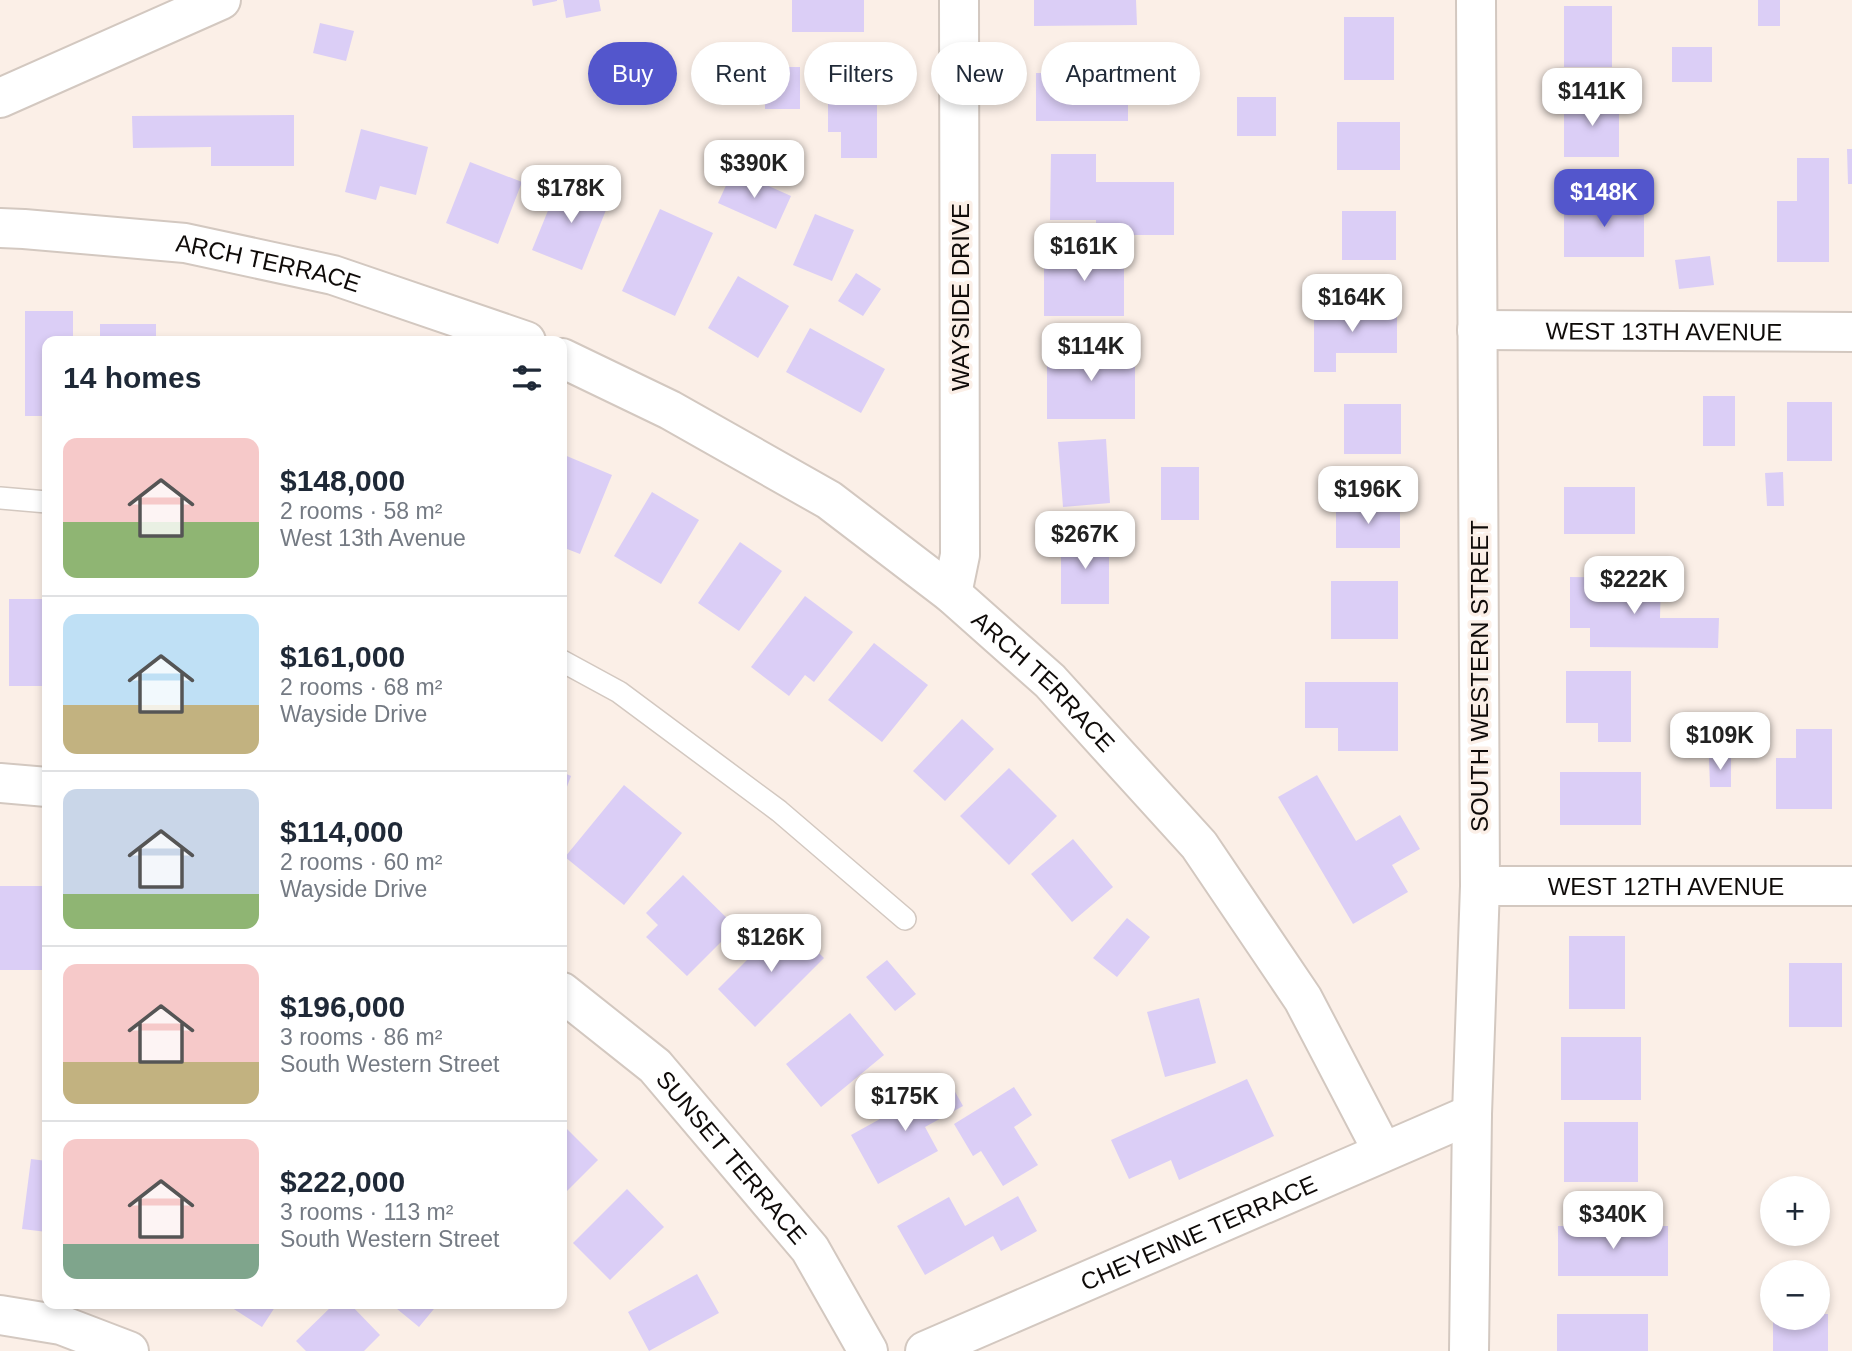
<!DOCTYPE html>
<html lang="en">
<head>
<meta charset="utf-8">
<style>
  :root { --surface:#fff; --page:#f6f6f7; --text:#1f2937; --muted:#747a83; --line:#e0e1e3; --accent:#5356cc }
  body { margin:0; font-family:Helvetica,sans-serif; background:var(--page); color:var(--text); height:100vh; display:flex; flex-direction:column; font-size:26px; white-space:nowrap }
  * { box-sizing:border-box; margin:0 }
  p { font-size:23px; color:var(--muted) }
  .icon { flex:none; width:38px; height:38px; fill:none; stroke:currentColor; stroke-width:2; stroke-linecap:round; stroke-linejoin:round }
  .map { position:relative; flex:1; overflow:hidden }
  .drawer { position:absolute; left:42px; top:336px; width:525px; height:973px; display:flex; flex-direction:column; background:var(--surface); border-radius:14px; box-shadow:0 4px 10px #0003 }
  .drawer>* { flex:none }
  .guide { position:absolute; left:588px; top:42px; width:665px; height:63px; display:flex; gap:14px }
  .controls { position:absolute; left:1760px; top:1176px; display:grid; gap:14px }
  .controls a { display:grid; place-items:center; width:70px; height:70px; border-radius:50%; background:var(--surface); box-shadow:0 4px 10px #0003; font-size:35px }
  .price { position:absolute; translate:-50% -60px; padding:0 16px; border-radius:14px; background:#fff; color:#222; font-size:23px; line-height:46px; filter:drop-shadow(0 2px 4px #0008) }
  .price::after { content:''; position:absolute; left:50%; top:42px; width:21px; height:16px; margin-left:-10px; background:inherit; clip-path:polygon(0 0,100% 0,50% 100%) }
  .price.current { background:var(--accent); color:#fff }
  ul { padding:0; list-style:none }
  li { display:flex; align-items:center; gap:21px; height:175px; padding:0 21px }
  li+li { border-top:2px solid var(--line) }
  li span { display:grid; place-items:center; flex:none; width:196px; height:140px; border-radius:14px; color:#555 }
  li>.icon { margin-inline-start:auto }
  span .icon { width:84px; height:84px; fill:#fffc; stroke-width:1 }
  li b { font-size:30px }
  h2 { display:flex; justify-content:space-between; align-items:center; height:84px; padding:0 21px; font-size:30px }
  .pill { padding:0 24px; border-radius:32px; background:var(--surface); box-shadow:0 4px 10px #0003; font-size:24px; line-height:63px }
  .pill.current { background:var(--accent); color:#fff }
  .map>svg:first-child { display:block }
  .building { fill:#dbcef6 }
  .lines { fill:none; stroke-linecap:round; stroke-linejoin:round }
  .service-casing { stroke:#d3c8c0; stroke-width:24 }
  .minor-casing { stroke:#d3c8c0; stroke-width:42 }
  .secondary-casing { stroke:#d3c8c0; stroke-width:42 }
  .service { stroke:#fff; stroke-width:21 }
  .minor { stroke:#fff; stroke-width:38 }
  .secondary { stroke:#fff; stroke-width:38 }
  .labels { text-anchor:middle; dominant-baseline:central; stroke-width:7; stroke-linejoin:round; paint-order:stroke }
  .street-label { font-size:24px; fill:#0f0b09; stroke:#fbefe7 }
</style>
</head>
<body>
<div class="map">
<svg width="1852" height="1351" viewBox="0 0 1852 1351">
  <rect width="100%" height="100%" fill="#fbefe7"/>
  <path class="building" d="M532,0H557V1L533,6Z
    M563,0H599L601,11L566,18Z
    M792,0H864V32H792Z
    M1034,0H1136L1137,25L1034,26Z
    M1758,0H1780V26H1758Z
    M1564,6H1612V67H1564Z
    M1344,17H1394V80H1344Z
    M320,23L354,31L346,61L313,53Z
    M1672,47H1712V82H1672Z
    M765,67H800V109H765Z
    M828,70H877V158H841V132H828Z
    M1036,73H1128V121H1036Z
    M1237,97H1276V136H1237Z
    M1564,99H1619V157H1564Z
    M294,115V166H211V147L133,148L132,116Z
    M1337,122H1400V170H1337Z
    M361,129L428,147L416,195L380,186L376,200L345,192Z
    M1847,149H1852V184H1848Z
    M1051,154H1096V182H1174V235H1096V220H1050Z
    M1797,158H1829V262H1777V201H1797Z
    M470,162L522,182L498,244L446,223Z
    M733,170L791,196L776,229L718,203Z
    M560,181L610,200L582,270L532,250Z
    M1564,201H1644V257H1564Z
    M660,209L713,233L675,316L622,291Z
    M1342,211H1396V260H1342Z
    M815,214L854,230L832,281L793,265Z
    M1044,250H1124V316H1044Z
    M1710,256L1714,285L1679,289L1675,260Z
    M856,273L881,289L863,316L838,301Z
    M738,276L789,306L758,358L708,328Z
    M1314,308H1397V353H1336V372H1314Z
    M25,311H73V341H47V416H25Z
    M100,324H156V341H100Z
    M810,328L885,369L861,413L786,372Z
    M1135,346V419H1047V347Z
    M1703,396H1735V446H1703Z
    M1787,402H1832V461H1787Z
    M1344,404H1401V454H1344Z
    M1106,439L1110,503L1063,507L1058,442Z
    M562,454L612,475L580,554L562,547Z
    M1161,467H1199V520H1161Z
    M1783,472L1784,506H1767L1765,473Z
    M1564,487H1635V534H1564Z
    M652,492L699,520L661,584L614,556Z
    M1336,504H1400V548H1336Z
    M1061,537H1109V604H1061Z
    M740,542L782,571L739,631L698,603Z
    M1570,577L1661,578L1660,618H1719L1718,648L1590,647V628H1570Z
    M1331,581H1398V639H1331Z
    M805,596L853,632L814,682L805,675L789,696L751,667Z
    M9,599H47V686H9Z
    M874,643L928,685L882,742L828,700Z
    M1566,671H1631V742H1598V723H1566Z
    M1305,682H1398V751H1338V728H1305Z
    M962,719L994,749L945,801L913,771Z
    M1796,729H1832V809H1776V758H1796Z
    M1709,758H1731V787H1710Z
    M1009,768L1057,816L1009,865L960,816Z
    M562,772L571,776L562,800Z
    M1560,772H1641V825H1560Z
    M1317,775L1356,841L1400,815L1420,849L1392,865L1408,892L1353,924L1278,797Z
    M624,785L682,833L624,905L565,857Z
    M1073,839L1113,887L1072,922L1031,874Z
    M683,875L736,927L687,976L646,937L658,925L646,913Z
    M0,886H45L44,970H0Z
    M1127,918L1150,937L1117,977L1093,958Z
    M786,921L824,958L755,1027L718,989Z
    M1569,936H1625V1009H1569Z
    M887,960L916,994L895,1011L866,977Z
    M1789,963H1842V1027H1789Z
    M1199,998L1216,1063L1165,1077L1147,1012Z
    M850,1013L884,1055L821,1107L786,1064Z
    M1561,1037H1641V1100H1561Z
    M1247,1079L1274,1136L1179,1180L1171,1160L1129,1179L1111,1140Z
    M949,1081L963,1106L925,1127L938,1151L878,1184L851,1135Z
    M1014,1087L1032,1115L1014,1127L1038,1165L1003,1186L981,1151L973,1156L954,1124Z
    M1564,1122H1638V1182H1564Z
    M562,1124L598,1160L562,1196Z
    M31,1159L47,1161V1232L22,1229Z
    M627,1189L664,1227L610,1280L573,1243Z
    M1018,1196L1037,1231L1001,1251L993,1236L925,1275L897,1226L949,1197L965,1226Z
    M1558,1226H1668V1276H1558Z
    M697,1274L719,1313L649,1351L628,1312Z
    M226,1304H277L262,1327Z
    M334,1304H350L380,1335L364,1351H306L296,1341Z
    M391,1304H438L419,1327Z
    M1557,1314H1648V1351H1557Z
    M1818,1314H1828V1351H1773V1318H1818Z"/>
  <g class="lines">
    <defs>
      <path id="service" d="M0,498L47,502
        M562,661L619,692L779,811L905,919"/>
      <g id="minor">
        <path d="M0,98L221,0"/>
        <path id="s1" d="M0,228L24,229L185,243L333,275L526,341"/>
        <path id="s2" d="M1477,330L1852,332"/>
        <path id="s3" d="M562,358L670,410L829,500L952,594L1050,681L1199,845L1303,999L1383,1152"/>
        <path d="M952,594L960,555L959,0"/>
        <path d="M0,783L47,787"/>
        <path id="s4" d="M1480,886H1852"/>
        <path id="s5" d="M562,992L655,1066L810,1249L868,1351"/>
        <path d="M0,1315L61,1325L129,1351"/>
        <path id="s6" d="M925,1351L1472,1114"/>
      </g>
      <path id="secondary" d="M1469,1351L1472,1114L1480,886L1476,0"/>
    </defs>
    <use href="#service" class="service-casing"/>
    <use href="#minor" class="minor-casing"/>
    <use href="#secondary" class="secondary-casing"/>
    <use href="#service" class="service"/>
    <use href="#minor" class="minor"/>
    <use href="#secondary" class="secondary"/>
  </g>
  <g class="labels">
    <g class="street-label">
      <text stroke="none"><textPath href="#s1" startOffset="271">ARCH TERRACE</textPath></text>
      <text transform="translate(960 297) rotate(-90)">WAYSIDE DRIVE</text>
      <text stroke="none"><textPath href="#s2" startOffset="187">WEST 13TH AVENUE</textPath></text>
      <text transform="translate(1479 676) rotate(-90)">SOUTH WESTERN STREET</text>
      <text stroke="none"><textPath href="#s3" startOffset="584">ARCH TERRACE</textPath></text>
      <text stroke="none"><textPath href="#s4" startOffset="186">WEST 12TH AVENUE</textPath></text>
      <text stroke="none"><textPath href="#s5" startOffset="238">SUNSET TERRACE</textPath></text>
      <text stroke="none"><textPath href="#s6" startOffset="298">CHEYENNE TERRACE</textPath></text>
    </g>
  </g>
</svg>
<div class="controls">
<a>+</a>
<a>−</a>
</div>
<b class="price" style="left:1592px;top:128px">$141K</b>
<b class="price" style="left:754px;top:200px">$390K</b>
<b class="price" style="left:571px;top:225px">$178K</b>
<b class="price current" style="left:1604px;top:229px">$148K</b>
<b class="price" style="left:1084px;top:283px">$161K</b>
<b class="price" style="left:1352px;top:334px">$164K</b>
<b class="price" style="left:1091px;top:383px">$114K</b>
<b class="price" style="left:1368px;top:526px">$196K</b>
<b class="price" style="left:1085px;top:571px">$267K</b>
<b class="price" style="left:1634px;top:616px">$222K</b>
<b class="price" style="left:1720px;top:772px">$109K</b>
<b class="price" style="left:771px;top:974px">$126K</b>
<b class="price" style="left:905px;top:1133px">$175K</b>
<b class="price" style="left:1613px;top:1251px">$340K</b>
<div class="guide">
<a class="pill current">Buy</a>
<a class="pill">Rent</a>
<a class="pill">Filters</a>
<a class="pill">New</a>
<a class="pill">Apartment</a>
</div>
<section class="drawer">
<h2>14 homes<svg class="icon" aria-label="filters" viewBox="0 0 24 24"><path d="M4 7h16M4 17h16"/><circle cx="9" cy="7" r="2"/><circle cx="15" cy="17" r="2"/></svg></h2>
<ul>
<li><span style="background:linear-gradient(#f6c9c9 60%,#8fb573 0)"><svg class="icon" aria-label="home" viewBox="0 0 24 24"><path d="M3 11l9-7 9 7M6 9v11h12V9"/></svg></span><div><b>$148,000</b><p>2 rooms · 58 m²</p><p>West 13th Avenue</p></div></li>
<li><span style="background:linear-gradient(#bfe0f5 65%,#c2b280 0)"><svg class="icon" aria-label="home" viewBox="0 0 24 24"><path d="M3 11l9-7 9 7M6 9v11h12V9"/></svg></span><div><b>$161,000</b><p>2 rooms · 68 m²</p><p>Wayside Drive</p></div></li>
<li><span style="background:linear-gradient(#c9d6e8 75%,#8fb573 0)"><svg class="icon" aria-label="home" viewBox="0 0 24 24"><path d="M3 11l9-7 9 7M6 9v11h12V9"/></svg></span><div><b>$114,000</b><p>2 rooms · 60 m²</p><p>Wayside Drive</p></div></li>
<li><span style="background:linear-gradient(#f6c9c9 70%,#c2b280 0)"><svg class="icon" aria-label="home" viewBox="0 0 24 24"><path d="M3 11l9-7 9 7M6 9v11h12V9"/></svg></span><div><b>$196,000</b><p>3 rooms · 86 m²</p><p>South Western Street</p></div></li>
<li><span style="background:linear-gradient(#f6c9c9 75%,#7fa58c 0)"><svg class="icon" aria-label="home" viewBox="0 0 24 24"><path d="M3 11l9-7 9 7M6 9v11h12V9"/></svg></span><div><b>$222,000</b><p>3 rooms · 113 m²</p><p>South Western Street</p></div></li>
</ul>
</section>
</div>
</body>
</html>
